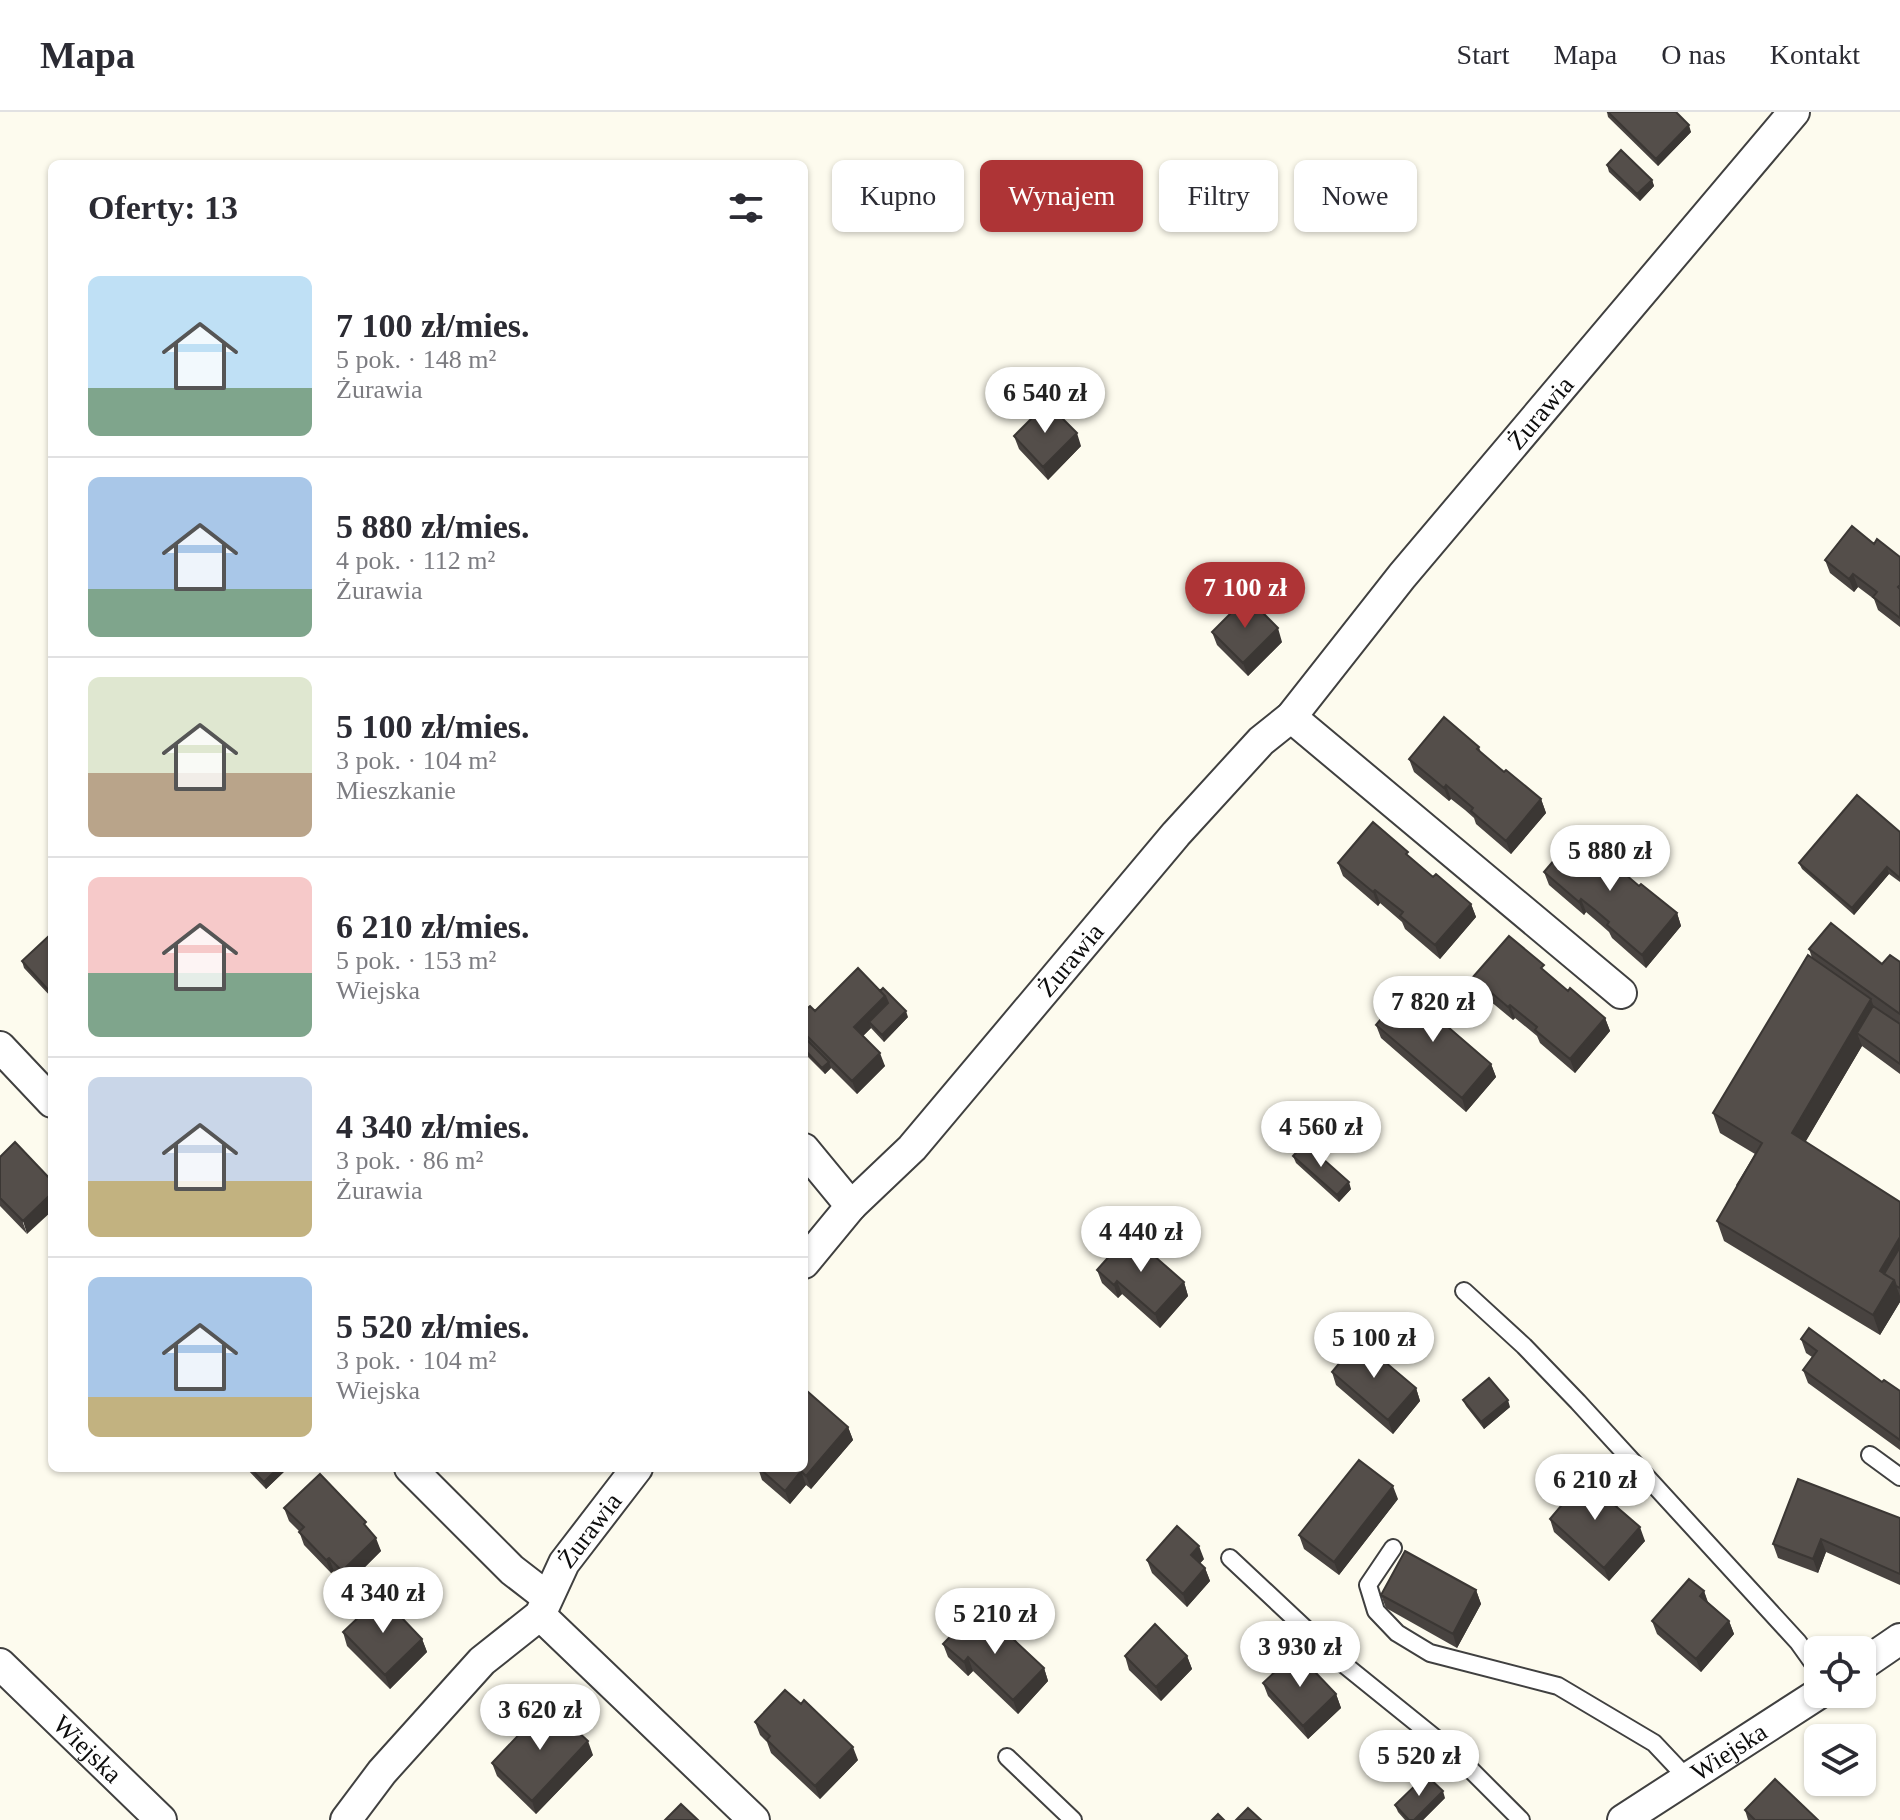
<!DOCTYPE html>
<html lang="pl">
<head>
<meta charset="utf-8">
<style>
  :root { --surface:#fff; --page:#f2f2f3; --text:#2b2b33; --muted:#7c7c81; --line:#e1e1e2; --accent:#ae3436 }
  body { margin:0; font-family:Georgia,serif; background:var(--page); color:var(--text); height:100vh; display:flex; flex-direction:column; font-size:30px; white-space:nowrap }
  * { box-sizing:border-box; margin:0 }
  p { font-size:26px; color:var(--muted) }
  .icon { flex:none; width:44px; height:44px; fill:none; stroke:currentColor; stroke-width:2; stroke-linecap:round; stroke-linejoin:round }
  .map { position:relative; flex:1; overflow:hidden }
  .panel { position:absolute; left:48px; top:48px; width:760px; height:1312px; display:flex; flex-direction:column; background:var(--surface); border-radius:12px; box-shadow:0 2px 6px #0004 }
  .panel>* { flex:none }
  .banner { position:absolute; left:832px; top:48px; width:760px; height:72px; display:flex; gap:16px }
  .tools { position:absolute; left:1804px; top:1524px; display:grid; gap:16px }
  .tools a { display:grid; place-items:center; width:72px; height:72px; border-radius:12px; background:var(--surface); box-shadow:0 2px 6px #0004; font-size:40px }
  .price { position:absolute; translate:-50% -68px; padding:0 18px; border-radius:28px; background:#fff; color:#222; font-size:26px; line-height:52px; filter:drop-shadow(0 2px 4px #0008) }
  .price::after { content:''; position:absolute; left:50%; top:48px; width:24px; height:18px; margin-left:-12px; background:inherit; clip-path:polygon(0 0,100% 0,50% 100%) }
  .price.on { background:var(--accent); color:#fff }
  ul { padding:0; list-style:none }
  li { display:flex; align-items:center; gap:24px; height:200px; padding:0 40px }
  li+li { border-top:2px solid var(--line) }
  li span { display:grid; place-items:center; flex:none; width:224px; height:160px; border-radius:12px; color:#555 }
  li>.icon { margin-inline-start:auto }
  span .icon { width:96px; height:96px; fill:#fffc; stroke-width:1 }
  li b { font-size:34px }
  h2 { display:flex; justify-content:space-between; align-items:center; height:96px; padding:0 40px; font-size:34px }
  .tag { padding:0 28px; border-radius:12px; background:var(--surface); box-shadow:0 2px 6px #0004; font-size:28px; line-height:72px }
  .tag.on { background:var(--accent); color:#fff }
  header { display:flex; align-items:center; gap:48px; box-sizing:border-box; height:112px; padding:0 40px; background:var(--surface); border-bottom:2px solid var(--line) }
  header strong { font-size:38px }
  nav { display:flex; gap:44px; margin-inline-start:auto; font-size:28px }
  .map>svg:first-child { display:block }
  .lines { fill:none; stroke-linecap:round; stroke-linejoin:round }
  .service-casing { stroke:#404040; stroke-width:20 }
  .minor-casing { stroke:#404040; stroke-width:34 }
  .service { stroke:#fff; stroke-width:16 }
  .minor { stroke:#fff; stroke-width:30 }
  .wall { fill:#484340 }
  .shaded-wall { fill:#3b3734 }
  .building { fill:#544e4a; stroke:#3b3734; stroke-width:2 }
  .labels { text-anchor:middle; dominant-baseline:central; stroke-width:8; stroke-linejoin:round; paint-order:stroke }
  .street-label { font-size:26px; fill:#0d0d0d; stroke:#fff }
</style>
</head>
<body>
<header>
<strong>Mapa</strong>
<nav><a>Start</a><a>Mapa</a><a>O nas</a><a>Kontakt</a></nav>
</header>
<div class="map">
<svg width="1900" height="1708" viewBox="0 0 1900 1708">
  <rect width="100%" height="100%" fill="#fdfbee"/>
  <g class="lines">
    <defs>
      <path id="service" d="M1464,1179L1524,1234L1578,1290L1798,1530L1818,1558
        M1870,1343L1900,1365
        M1393,1436L1368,1473L1376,1499L1397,1521L1430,1541L1558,1574L1654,1631L1687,1666
        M1230,1446L1341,1550L1455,1642L1521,1708
        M1007,1645L1073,1708"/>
      <g id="minor">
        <path d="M1291,605L1621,881"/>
        <path d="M0,935L52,990"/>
        <path d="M804,1037L851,1094"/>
        <path id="s1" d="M804,1151L851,1094L912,1036L1176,722L1261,629L1291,605L1402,464L1794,0"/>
        <path d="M410,1356L512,1458L547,1485"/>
        <path d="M540,1503L754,1708"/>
        <path id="s2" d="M0,1552L161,1708"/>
        <path d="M1862,1553L1900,1527"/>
        <path id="s3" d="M346,1708L382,1660L482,1549L540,1503L564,1451L637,1356"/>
        <path id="s4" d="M1623,1708L1818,1582"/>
      </g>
    </defs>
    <use href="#service" class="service-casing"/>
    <use href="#minor" class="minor-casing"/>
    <use href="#service" class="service"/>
    <use href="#minor" class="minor"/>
  </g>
  <path class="wall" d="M1607,0H1676L1691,20L1658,54L1608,5Z
    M1607,53L1652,68L1654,74L1640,89L1609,60Z
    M1014,324L1081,334L1048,368L1019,337Z
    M1874,432L1900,445V515L1878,498L1874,487L1858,475L1854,480L1830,461L1825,448Z
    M1212,520L1282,530L1248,564L1217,533Z
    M1479,635L1481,641L1504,660L1541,687L1546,701L1511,742L1476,712L1474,706L1465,698L1451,687L1449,689L1414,660L1409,647Z
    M1900,720V770L1889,762L1854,803L1802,757L1799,751Z
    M1410,746L1433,765L1471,792L1476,805L1440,847L1405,817L1402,810L1380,791L1378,794L1343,764L1338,751Z
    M1614,749L1616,755L1639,774L1677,801L1681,814L1646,856L1612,826L1609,820L1600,812L1586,800L1584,803L1549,773L1544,760Z
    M52,821V886L24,856L22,849Z
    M1809,837L1882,852L1900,850V912L1873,893L1900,912V962L1862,934L1805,1030L1900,1090V1190L1880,1223L1724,1129L1717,1109L1737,1075L1736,1073L1755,1042L1720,1021L1713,1001L1812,846Z
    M1546,860L1568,879L1605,906L1610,919L1575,961L1540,931L1537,924L1515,906L1513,908L1478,879L1473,865Z
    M804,899H815L908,905L884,930L871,916L863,924L885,954L857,982L831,956L825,962L804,941Z
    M1376,913L1491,952L1496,965L1466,1000L1381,926Z
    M1293,1044L1351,1077L1339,1090L1296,1051Z
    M0,1045L27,1122L0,1094Z
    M1097,1158L1184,1170L1188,1184L1160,1216L1122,1182L1118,1186L1102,1171Z
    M1801,1227L1900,1279V1338L1808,1271L1803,1258L1812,1245L1806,1241Z
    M1332,1260L1416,1276L1420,1289L1393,1322L1336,1273Z
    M1463,1288L1510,1295L1484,1317L1466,1294Z
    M848,1315L853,1328L811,1377L806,1373L790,1392L762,1368L758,1356H804Z
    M246,1356H288L266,1377Z
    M1614,1386L1618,1396L1645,1429L1609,1469L1554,1420L1550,1407Z
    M1398,1387L1339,1463L1304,1437L1299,1423Z
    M284,1396L369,1417L381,1439L347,1473L334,1459L331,1461L304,1433L299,1419L289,1409Z
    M1900,1406V1473L1826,1440L1818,1461L1778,1446L1773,1432Z
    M1204,1447L1200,1451L1205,1456L1210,1469L1187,1495L1152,1461L1147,1448Z
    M1476,1478L1481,1492L1457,1536L1386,1496L1381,1483Z
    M1704,1479L1708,1490L1729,1509L1734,1522L1701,1560L1657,1522L1652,1509Z
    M343,1520L422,1527L427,1540L390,1577L347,1534Z
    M988,1522L1044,1556L1048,1569L1018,1602L973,1559L968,1564L948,1545L943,1532Z
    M1125,1544H1187L1192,1557L1161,1589L1129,1558Z
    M1263,1571L1336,1582L1341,1596L1308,1627L1268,1584Z
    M755,1610L858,1648L820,1687L771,1641L767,1630L760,1623Z
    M593,1643L536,1702L497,1664L492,1651Z
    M1445,1686L1423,1708H1405L1398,1700L1395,1693Z
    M1745,1698L1818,1708H1748Z"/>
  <path class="shaded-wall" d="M1689,13L1691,20L1658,54L1656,47Z
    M1652,68L1654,74L1640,89L1637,82Z
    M1077,321L1081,334L1048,368L1043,355Z
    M1853,462L1858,475L1854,480L1849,467Z
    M1278,516L1282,530L1248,564L1243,551Z
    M1446,673L1451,687L1449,689L1444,676Z
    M1541,687L1546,701L1511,742L1506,729Z
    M1887,755L1889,762L1854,803L1852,796Z
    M1375,778L1380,791L1378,794L1373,780Z
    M1581,787L1586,800L1584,803L1579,790Z
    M1471,792L1476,805L1440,847L1435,833Z
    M1677,801L1681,814L1646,856L1642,843Z
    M885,884L890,897L869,910L871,916L859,928L854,915Z
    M1871,887L1878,907L1857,921L1862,934L1799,1041L1792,1021Z
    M1510,893L1515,906L1513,908L1508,895Z
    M906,899L908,905L884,930L882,923Z
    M1605,906L1610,919L1575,961L1570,947Z
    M880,941L885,954L857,982L852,969Z
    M829,950L831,956L825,962L822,956Z
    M1491,952L1496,965L1466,1000L1462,986Z
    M1349,1070L1351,1077L1339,1090L1337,1083Z
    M52,1081V1099L27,1122L23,1109Z
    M1900,1125V1157L1891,1171L1880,1159Z
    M1894,1168L1900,1184V1190L1880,1223L1873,1203Z
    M1117,1169L1122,1182L1118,1186L1114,1173Z
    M1184,1170L1188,1184L1160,1216L1155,1202Z
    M1416,1276L1420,1289L1393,1322L1388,1308Z
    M1508,1288L1510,1295L1484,1317L1481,1310Z
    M848,1315L853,1328L811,1377L806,1364Z
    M278,1356H288L266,1377L264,1370Z
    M801,1359L806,1373L790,1392L785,1379Z
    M1393,1374L1398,1387L1339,1463L1334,1450Z
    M1640,1415L1645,1429L1609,1469L1604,1456Z
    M376,1426L381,1439L347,1473L342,1459Z
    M1821,1427L1826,1440L1818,1461L1813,1447Z
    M1199,1434L1204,1447L1196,1456L1191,1443Z
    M329,1446L334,1459L331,1461L326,1448Z
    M1205,1456L1210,1469L1187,1495L1183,1482Z
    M1476,1478L1481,1492L1457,1536L1453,1522Z
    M1704,1479L1708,1492L1700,1484Z
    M1729,1509L1734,1522L1701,1560L1696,1547Z
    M422,1527L427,1540L390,1577L385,1563Z
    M1187,1544L1192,1557L1161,1589L1156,1575Z
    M968,1545L973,1559L968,1564L964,1550Z
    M1044,1556L1048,1569L1018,1602L1013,1588Z
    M1336,1582L1341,1596L1308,1627L1303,1614Z
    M588,1629L593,1643L536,1702L532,1689Z
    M853,1635L858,1648L820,1687L815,1674Z
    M1443,1679L1445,1686L1423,1708H1414Z"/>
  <path class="building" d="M1608,0H1676L1689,13L1656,47Z
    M1621,38L1652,68L1637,82L1607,53Z
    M1047,291L1077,321L1043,355L1014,324Z
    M1852,414L1874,432L1877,427L1900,445V473L1898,475L1900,477V506L1873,485L1877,480L1853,462L1849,467L1825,448Z
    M1247,485L1278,516L1243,551L1212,520Z
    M1444,605L1479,635L1477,637L1504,660L1506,658L1541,687L1506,729L1471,699L1473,696L1460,685L1446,673L1444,676L1409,647Z
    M1857,683L1900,720V766L1887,755L1852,796L1799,751Z
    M1373,710L1408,740L1406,742L1433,765L1436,762L1471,792L1435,833L1400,804L1403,800L1375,778L1373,780L1338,751Z
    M1579,719L1614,749L1612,751L1639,774L1641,772L1677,801L1642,843L1607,813L1609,810L1595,798L1581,787L1579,790L1544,760Z
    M1831,811L1882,852L1890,843L1900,850V902L1809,837Z
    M52,821V882L22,849Z
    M1509,824L1544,853L1541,856L1568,879L1570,876L1605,906L1570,947L1535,918L1537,915L1510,893L1508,895L1473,865Z
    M1808,843L1871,887L1792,1021L1900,1090V1125L1880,1159L1894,1168L1873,1203L1717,1109L1762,1031L1713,1001Z
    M858,856L885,884L854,915L880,941L852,969L804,921V899L810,894L815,899Z
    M883,876L906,899L882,923L869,910L888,891L885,884L880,879Z
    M1405,878L1491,952L1462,986L1376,913Z
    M1873,894L1900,912V952L1857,921Z
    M804,925L829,950L822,956L804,937Z
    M15,1030L52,1069V1081L23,1109L0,1086V1045Z
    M1305,1031L1349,1070L1337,1083L1293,1044Z
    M1129,1122L1184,1170L1155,1202L1117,1169L1114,1173L1097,1158Z
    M1900,1135V1176L1896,1174L1894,1168L1884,1162Z
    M1809,1216L1882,1270L1884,1268L1900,1279V1328L1803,1258L1817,1239L1801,1227Z
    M1359,1228L1416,1276L1388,1308L1332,1260Z
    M1489,1266L1508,1288L1481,1310L1463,1288Z
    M807,1279L848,1315L806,1364L801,1359L785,1379L759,1356H804V1282Z
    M1359,1348L1393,1374L1334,1450L1299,1423Z
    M250,1356H278L264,1370Z
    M320,1362L366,1410L364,1412L376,1426L342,1459L329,1446L326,1448L299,1420L304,1415L284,1396Z
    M1588,1362L1614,1386L1611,1390L1640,1415L1604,1456L1550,1407Z
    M1798,1367L1900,1406V1462L1821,1427L1813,1447L1773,1432Z
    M1177,1414L1199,1434L1191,1443L1205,1456L1183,1482L1147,1448Z
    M1405,1439L1476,1478L1453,1522L1381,1483Z
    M1689,1467L1704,1479L1700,1484L1729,1509L1696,1547L1652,1509Z
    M381,1484L422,1527L385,1563L343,1520Z
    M969,1505L988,1522L997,1512L1044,1556L1013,1588L968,1545L964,1550L943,1532Z
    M1155,1512L1187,1544L1156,1575L1125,1544Z
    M1296,1540L1336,1582L1303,1614L1263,1571Z
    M785,1578L801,1592L804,1588L853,1635L815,1674L767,1628L770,1624L755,1610Z
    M548,1592L588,1629L532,1689L492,1651Z
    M1426,1663L1443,1679L1414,1708H1409L1395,1693Z
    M1775,1667L1818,1708H1755L1745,1698Z
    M681,1692L698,1708H665Z
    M1248,1696L1261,1708H1236Z
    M1218,1702L1224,1708H1212Z"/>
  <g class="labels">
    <g class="street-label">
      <text stroke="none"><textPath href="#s1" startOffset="1126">Żurawia</textPath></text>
      <text stroke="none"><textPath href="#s1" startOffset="404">Żurawia</textPath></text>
      <text stroke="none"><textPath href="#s3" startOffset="382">Żurawia</textPath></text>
      <text stroke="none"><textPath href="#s2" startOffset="122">Wiejska</textPath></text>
      <text stroke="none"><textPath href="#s4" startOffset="126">Wiejska</textPath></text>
    </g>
  </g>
</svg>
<div class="tools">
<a><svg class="icon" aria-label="locate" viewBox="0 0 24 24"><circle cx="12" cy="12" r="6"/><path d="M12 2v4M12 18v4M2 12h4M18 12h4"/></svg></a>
<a><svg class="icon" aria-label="layers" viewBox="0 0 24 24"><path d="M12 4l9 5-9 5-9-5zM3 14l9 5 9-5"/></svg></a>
</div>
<b class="price" style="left:1045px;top:323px">6 540 zł</b>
<b class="price on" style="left:1245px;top:518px">7 100 zł</b>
<b class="price" style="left:1610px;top:781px">5 880 zł</b>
<b class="price" style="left:1433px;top:932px">7 820 zł</b>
<b class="price" style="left:1321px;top:1057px">4 560 zł</b>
<b class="price" style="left:1141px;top:1162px">4 440 zł</b>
<b class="price" style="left:1374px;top:1268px">5 100 zł</b>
<b class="price" style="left:1595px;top:1410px">6 210 zł</b>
<b class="price" style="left:383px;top:1523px">4 340 zł</b>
<b class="price" style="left:995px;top:1544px">5 210 zł</b>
<b class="price" style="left:1300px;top:1577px">3 930 zł</b>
<b class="price" style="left:540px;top:1640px">3 620 zł</b>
<b class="price" style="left:1419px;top:1686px">5 520 zł</b>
<div class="banner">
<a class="tag">Kupno</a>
<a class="tag on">Wynajem</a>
<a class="tag">Filtry</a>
<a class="tag">Nowe</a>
</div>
<section class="panel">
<h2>Oferty: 13<svg class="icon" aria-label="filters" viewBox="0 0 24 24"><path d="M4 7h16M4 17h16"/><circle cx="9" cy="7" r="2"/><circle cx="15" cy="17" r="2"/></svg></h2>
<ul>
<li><span style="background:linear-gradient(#bfe0f5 70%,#7fa58c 0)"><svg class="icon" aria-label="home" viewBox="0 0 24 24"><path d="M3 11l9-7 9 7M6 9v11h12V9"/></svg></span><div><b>7 100 zł/mies.</b><p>5 pok. · 148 m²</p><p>Żurawia</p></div></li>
<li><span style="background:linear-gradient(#a9c7e8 70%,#7fa58c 0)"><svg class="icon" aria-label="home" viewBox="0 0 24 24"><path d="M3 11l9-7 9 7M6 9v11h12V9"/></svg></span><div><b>5 880 zł/mies.</b><p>4 pok. · 112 m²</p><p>Żurawia</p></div></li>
<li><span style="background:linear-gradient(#dfe7d0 60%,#b9a48a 0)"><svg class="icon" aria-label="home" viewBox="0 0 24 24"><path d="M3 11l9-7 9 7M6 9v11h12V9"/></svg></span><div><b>5 100 zł/mies.</b><p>3 pok. · 104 m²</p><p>Mieszkanie</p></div></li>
<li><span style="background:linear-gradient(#f6c9c9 60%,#7fa58c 0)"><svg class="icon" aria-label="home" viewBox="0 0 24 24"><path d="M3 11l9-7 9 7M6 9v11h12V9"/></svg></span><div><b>6 210 zł/mies.</b><p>5 pok. · 153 m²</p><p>Wiejska</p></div></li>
<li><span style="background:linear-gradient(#c9d6e8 65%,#c2b280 0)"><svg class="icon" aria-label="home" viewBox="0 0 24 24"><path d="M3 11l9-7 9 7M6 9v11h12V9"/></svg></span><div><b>4 340 zł/mies.</b><p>3 pok. · 86 m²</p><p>Żurawia</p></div></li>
<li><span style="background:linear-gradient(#a9c7e8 75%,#c2b280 0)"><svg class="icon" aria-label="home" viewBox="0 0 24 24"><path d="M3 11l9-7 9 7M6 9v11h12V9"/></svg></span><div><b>5 520 zł/mies.</b><p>3 pok. · 104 m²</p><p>Wiejska</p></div></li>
</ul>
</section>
</div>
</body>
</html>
